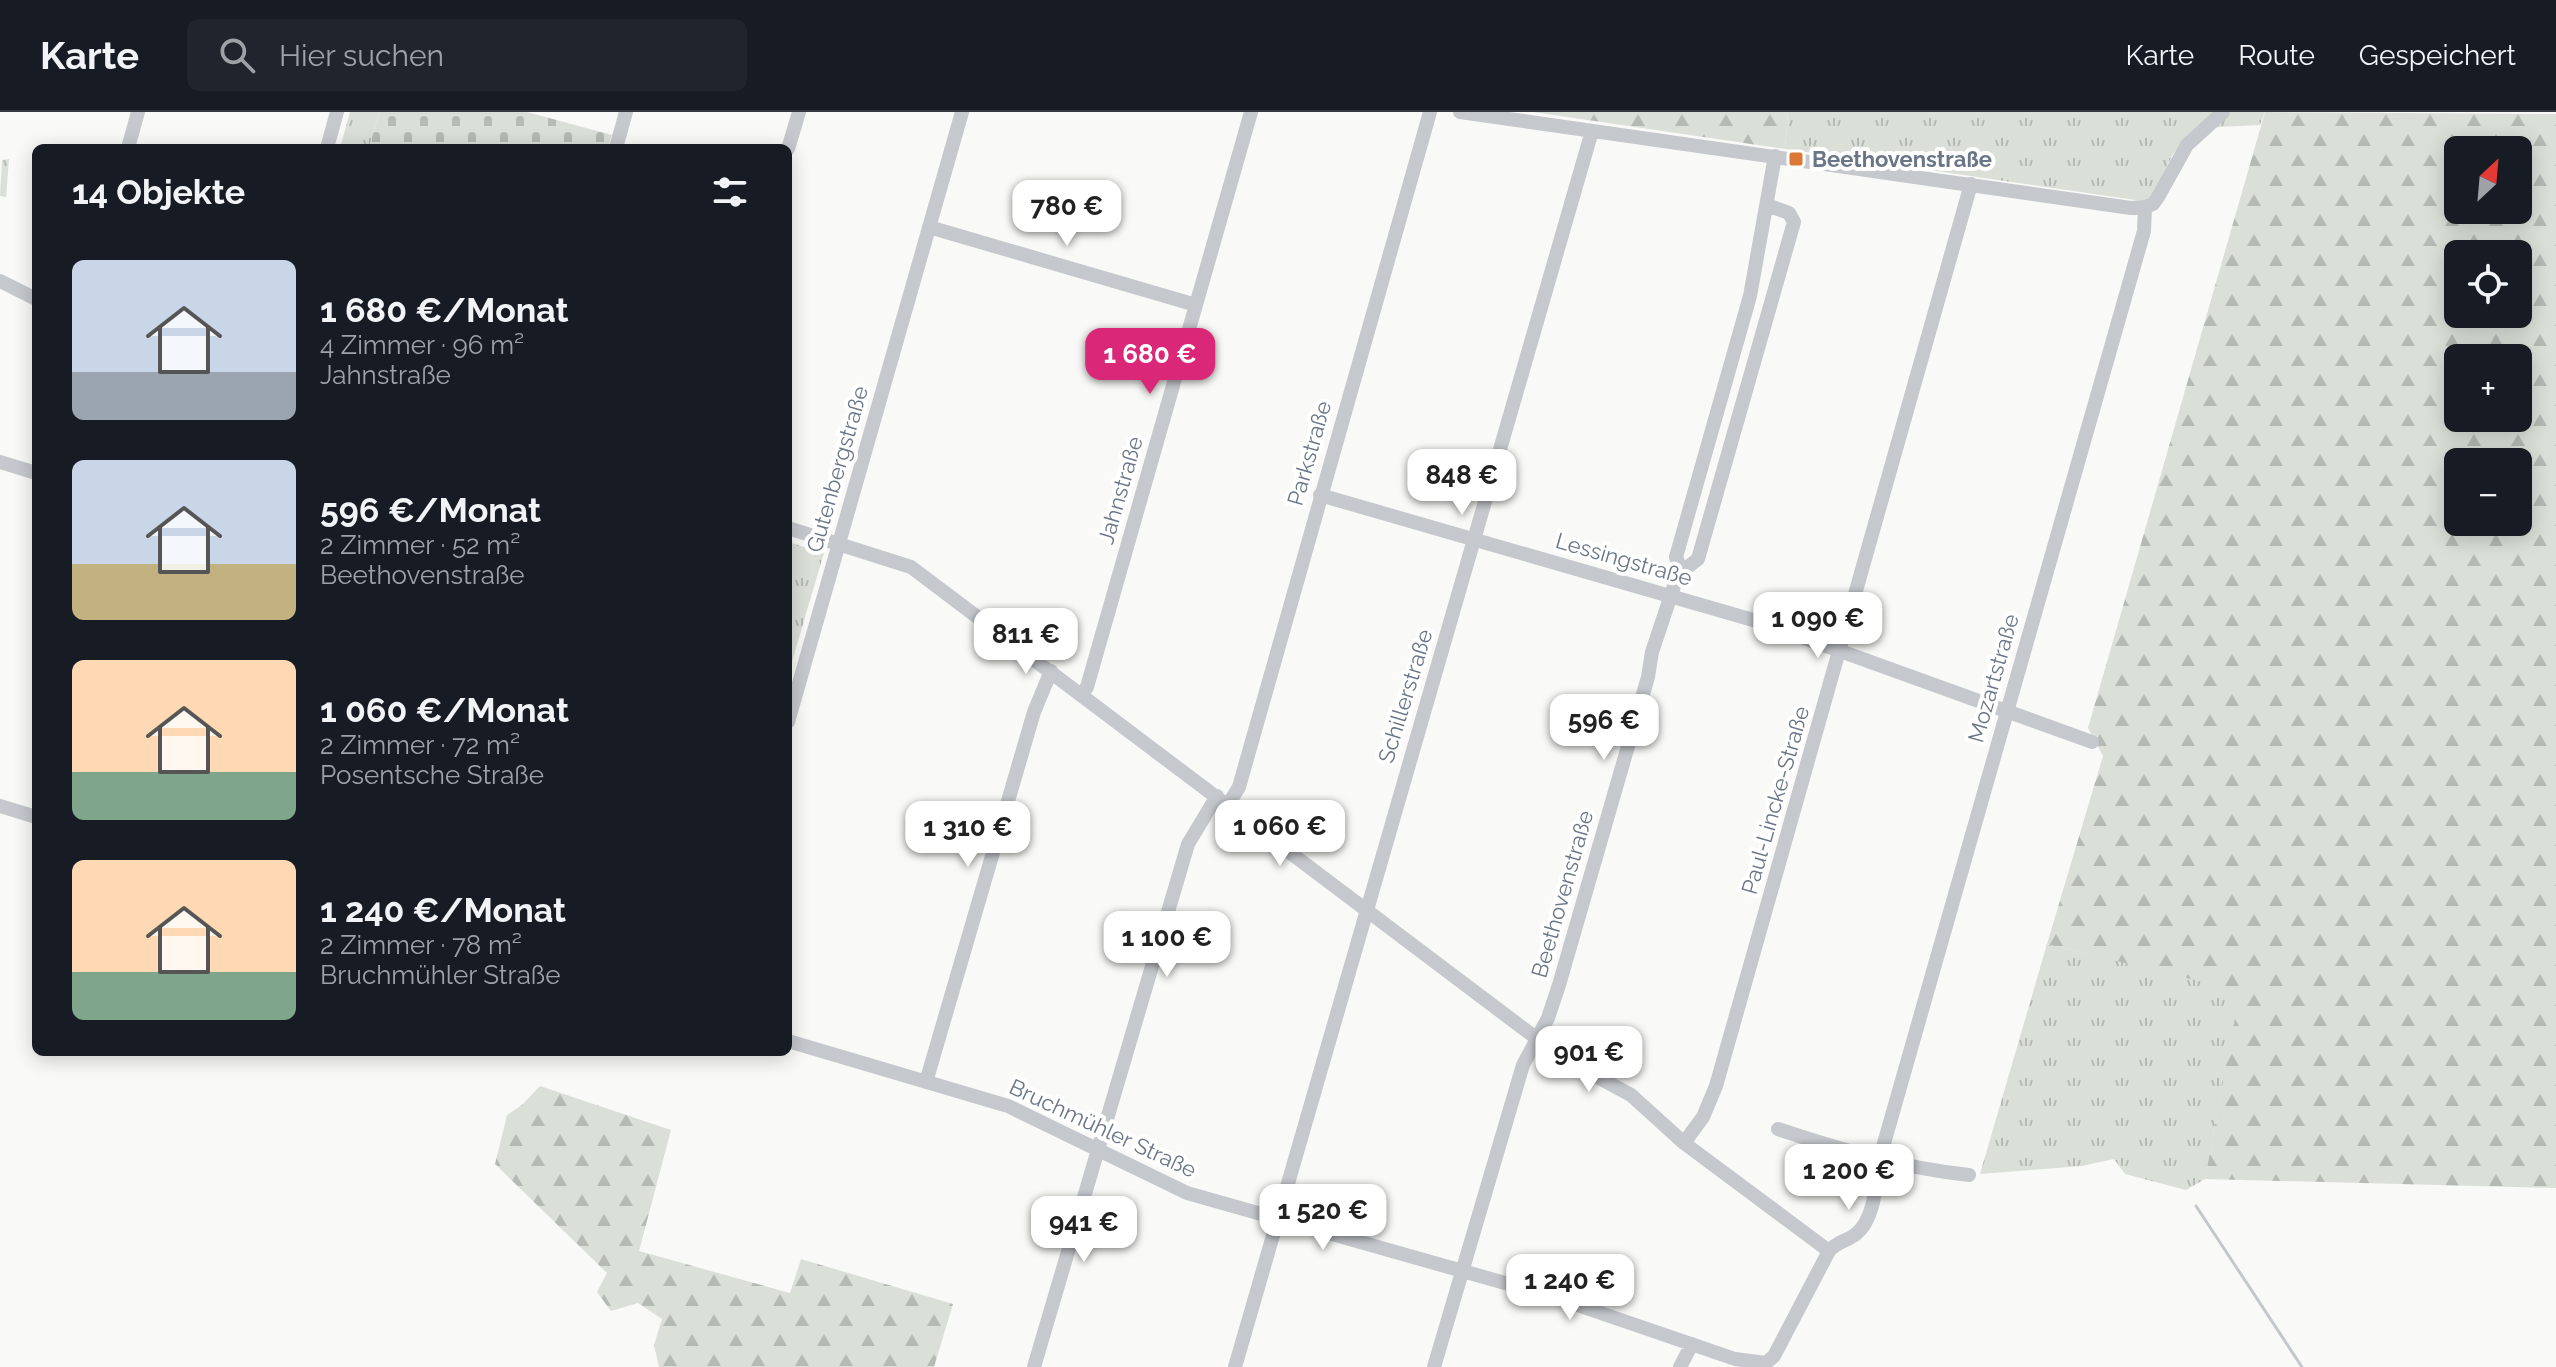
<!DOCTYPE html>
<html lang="de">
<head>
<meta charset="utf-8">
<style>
  :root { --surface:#171b24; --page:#20242c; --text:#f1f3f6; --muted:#9ea1a6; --line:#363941; --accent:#db2777 }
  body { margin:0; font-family:Raleway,sans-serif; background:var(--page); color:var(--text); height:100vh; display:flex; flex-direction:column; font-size:30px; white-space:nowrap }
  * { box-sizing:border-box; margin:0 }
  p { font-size:26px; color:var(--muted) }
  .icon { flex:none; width:44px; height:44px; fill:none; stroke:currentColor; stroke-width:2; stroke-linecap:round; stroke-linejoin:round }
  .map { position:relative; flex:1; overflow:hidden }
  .drawer { position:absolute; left:32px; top:32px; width:760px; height:912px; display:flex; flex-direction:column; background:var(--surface); border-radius:12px; box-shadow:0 4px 20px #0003 }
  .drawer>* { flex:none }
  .needle { width:52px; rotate:26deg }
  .fabs { position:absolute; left:2444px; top:24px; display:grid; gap:16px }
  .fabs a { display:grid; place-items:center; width:88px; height:88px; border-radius:12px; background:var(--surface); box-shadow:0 4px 20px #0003; font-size:40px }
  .price { position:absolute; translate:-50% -68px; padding:0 18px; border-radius:16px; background:#fff; color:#222; font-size:26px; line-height:52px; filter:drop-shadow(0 2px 4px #0008) }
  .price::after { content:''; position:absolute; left:50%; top:48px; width:24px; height:18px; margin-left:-12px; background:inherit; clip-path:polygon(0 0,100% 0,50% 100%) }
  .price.active { background:var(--accent); color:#fff }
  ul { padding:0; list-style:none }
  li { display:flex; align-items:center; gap:24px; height:200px; padding:0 40px }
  li span { display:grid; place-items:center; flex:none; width:224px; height:160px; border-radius:12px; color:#555 }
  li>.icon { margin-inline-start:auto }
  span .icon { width:96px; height:96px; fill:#fffc; stroke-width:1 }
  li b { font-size:34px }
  h2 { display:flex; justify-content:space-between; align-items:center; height:96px; padding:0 40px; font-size:34px }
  header { display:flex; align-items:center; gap:48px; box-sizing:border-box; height:112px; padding:0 40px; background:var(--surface); border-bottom:2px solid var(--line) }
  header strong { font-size:38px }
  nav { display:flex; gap:44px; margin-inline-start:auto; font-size:28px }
  .search { width:560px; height:72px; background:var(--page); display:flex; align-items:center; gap:20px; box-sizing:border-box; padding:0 28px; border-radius:12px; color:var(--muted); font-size:30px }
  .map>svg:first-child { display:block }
  .grass { fill:url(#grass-tufts) }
  .forest { fill:url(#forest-firs); fill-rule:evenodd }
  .cemetery { fill:url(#cemetery-stones) }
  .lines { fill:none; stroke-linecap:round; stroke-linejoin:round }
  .stream { stroke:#c2c8ce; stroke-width:3 }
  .minor { stroke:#c5c8cc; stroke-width:14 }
  .poi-dot { fill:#db7835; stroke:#fff; stroke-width:3 }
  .labels { text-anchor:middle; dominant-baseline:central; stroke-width:8; stroke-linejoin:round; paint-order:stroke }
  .poi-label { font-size:22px; font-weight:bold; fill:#6a7587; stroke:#fff; text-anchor:start }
  .street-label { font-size:22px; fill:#6a7587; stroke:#fff }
</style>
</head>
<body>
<header>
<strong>Karte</strong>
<div class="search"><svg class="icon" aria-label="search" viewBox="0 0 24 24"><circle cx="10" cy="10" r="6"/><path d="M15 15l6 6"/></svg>Hier suchen</div>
<nav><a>Karte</a><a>Route</a><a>Gespeichert</a></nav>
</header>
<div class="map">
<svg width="2556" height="1255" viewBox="0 0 2556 1255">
  <defs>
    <pattern id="grass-tufts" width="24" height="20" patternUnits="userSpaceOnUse" patternTransform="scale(2)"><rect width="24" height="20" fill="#dae0d8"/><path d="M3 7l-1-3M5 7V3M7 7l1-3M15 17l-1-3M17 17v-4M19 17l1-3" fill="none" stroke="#b5bab5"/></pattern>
    <pattern id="forest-firs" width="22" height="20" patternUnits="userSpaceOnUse" patternTransform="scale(2)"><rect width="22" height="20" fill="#dae0d8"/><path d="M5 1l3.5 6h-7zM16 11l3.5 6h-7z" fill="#b5bab5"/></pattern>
    <pattern id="cemetery-stones" width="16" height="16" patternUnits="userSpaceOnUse" patternTransform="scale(2)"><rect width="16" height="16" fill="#dae0d8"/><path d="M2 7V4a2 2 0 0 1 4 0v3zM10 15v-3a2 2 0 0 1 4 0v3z" fill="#b5bab5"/></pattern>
  </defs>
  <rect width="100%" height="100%" fill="#f9f9f7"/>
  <path class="grass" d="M350,0H379L369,36H340Z
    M1788,0H2265L2260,13L2219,15L2188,22L2173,42L2149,90L1785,37Z
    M9,47L6,85L0,84L2,48Z
    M788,430L824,441L788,563Z
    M2047,832L2241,878L2205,1067L2186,1078L2125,1062L2114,1047L2082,1054L1980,1062Z"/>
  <path class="forest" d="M1533,0H1788L1785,37Z
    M2265,0L2556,2V1076L2205,1067L2240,879L2047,832L2103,644L2088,616ZM2458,38H2518V98H2458ZM2458,142H2518V202H2458ZM2458,246H2518V306H2458ZM2458,350H2518V410H2458Z
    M540,974L671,1018L639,1139L790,1181L801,1147L953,1192L934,1255H659L654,1233L662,1207L638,1191L611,1199L597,1180L607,1161L495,1052L507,1003L522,993Z"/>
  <path class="cemetery" d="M379,0H527L612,23L608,36H369Z"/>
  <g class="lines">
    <path class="stream" d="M2196,1094L2302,1255"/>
    <path class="minor" d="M1460,0L2131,96L2145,95
      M128,36L138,0
      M327,36L337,0
      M616,36L626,0
      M788,37L799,0
      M2145,95L2153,92L2158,85L2187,33L2223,0
      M929,115L1196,193
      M0,169L36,187
      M0,350L36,361
      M1320,383L1760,510L2092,630
      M788,416L911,455L1536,926L1570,950L1631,983L1684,1031L1829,1139
      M1680,456L1689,454L1698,447L1794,110L1789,101L1767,93
      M1081,583L1087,575L1251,0
      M788,610L962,0
      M1228,693L1239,675L1430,0
      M0,694L36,705
      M788,929L1008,994L1187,1081L1551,1184L1735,1247L1766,1251L1774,1244L1829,1139C1836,1130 1847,1129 1856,1122C1875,1107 1876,1071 1879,1049L2144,119L2145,95
      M926,970L1034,600L1051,559
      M1778,1017C1841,1038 1903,1056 1969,1063
      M1684,1031L1703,1005L1716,974L1971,72
      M1034,1255L1188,732L1217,684
      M1235,1255L1592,19
      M1434,1255L1523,953L1548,906L1559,873L1648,565L1652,540L1680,456L1676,445L1750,184L1775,44
      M1680,1255L1692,1232"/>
  </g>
  <rect class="poi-dot" x="1788" y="39" width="16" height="16" rx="4"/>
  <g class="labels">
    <g class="poi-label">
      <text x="1812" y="47">Beethovenstraße</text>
    </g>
    <g class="street-label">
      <text transform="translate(1309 341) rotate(-74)">Parkstraße</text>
      <text transform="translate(837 357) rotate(-74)">Gutenbergstraße</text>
      <text transform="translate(1120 378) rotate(-74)">Jahnstraße</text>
      <text transform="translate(1624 447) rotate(16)">Lessingstraße</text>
      <text transform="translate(1993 566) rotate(-74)">Mozartstraße</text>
      <text transform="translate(1405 584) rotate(-73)">Schillerstraße</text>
      <text transform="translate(1775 688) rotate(-74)">Paul-Lincke-Straße</text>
      <text transform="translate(1562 782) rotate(-74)">Beethovenstraße</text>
      <text transform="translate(1103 1016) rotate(25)">Bruchmühler Straße</text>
    </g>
  </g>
</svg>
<div class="fabs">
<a><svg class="needle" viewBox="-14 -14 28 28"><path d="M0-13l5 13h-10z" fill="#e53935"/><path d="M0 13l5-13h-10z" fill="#9ea1a6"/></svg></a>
<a><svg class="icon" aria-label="locate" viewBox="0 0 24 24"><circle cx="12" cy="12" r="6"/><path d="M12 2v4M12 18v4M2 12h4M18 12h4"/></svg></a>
<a>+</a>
<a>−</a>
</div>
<b class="price" style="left:1067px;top:136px">780 €</b>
<b class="price active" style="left:1150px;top:284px">1 680 €</b>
<b class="price" style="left:1462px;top:405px">848 €</b>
<b class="price" style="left:1818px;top:548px">1 090 €</b>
<b class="price" style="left:1026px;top:564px">811 €</b>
<b class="price" style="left:1604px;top:650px">596 €</b>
<b class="price" style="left:1280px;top:756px">1 060 €</b>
<b class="price" style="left:968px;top:757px">1 310 €</b>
<b class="price" style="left:1167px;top:867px">1 100 €</b>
<b class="price" style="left:1589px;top:982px">901 €</b>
<b class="price" style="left:1849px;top:1100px">1 200 €</b>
<b class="price" style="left:1323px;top:1140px">1 520 €</b>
<b class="price" style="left:1084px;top:1152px">941 €</b>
<b class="price" style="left:1570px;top:1210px">1 240 €</b>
<section class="drawer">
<h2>14 Objekte<svg class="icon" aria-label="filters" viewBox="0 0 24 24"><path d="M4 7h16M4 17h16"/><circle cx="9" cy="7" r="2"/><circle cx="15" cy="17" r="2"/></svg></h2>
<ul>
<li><span style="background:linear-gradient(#c9d6e8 70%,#9aa5b1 0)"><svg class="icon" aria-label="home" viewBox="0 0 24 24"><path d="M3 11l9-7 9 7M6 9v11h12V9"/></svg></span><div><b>1 680 €/Monat</b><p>4 Zimmer · 96 m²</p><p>Jahnstraße</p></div></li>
<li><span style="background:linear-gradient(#c9d6e8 65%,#c2b280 0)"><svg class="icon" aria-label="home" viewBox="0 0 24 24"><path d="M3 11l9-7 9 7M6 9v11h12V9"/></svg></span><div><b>596 €/Monat</b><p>2 Zimmer · 52 m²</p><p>Beethovenstraße</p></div></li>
<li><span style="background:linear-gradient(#ffd9b3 70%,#7fa58c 0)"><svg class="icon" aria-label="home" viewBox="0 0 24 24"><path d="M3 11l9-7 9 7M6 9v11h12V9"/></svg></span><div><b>1 060 €/Monat</b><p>2 Zimmer · 72 m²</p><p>Posentsche Straße</p></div></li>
<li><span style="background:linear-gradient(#ffd9b3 70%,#7fa58c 0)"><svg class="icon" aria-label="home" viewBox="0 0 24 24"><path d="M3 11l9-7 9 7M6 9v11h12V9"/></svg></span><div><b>1 240 €/Monat</b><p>2 Zimmer · 78 m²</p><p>Bruchmühler Straße</p></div></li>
</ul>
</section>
</div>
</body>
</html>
